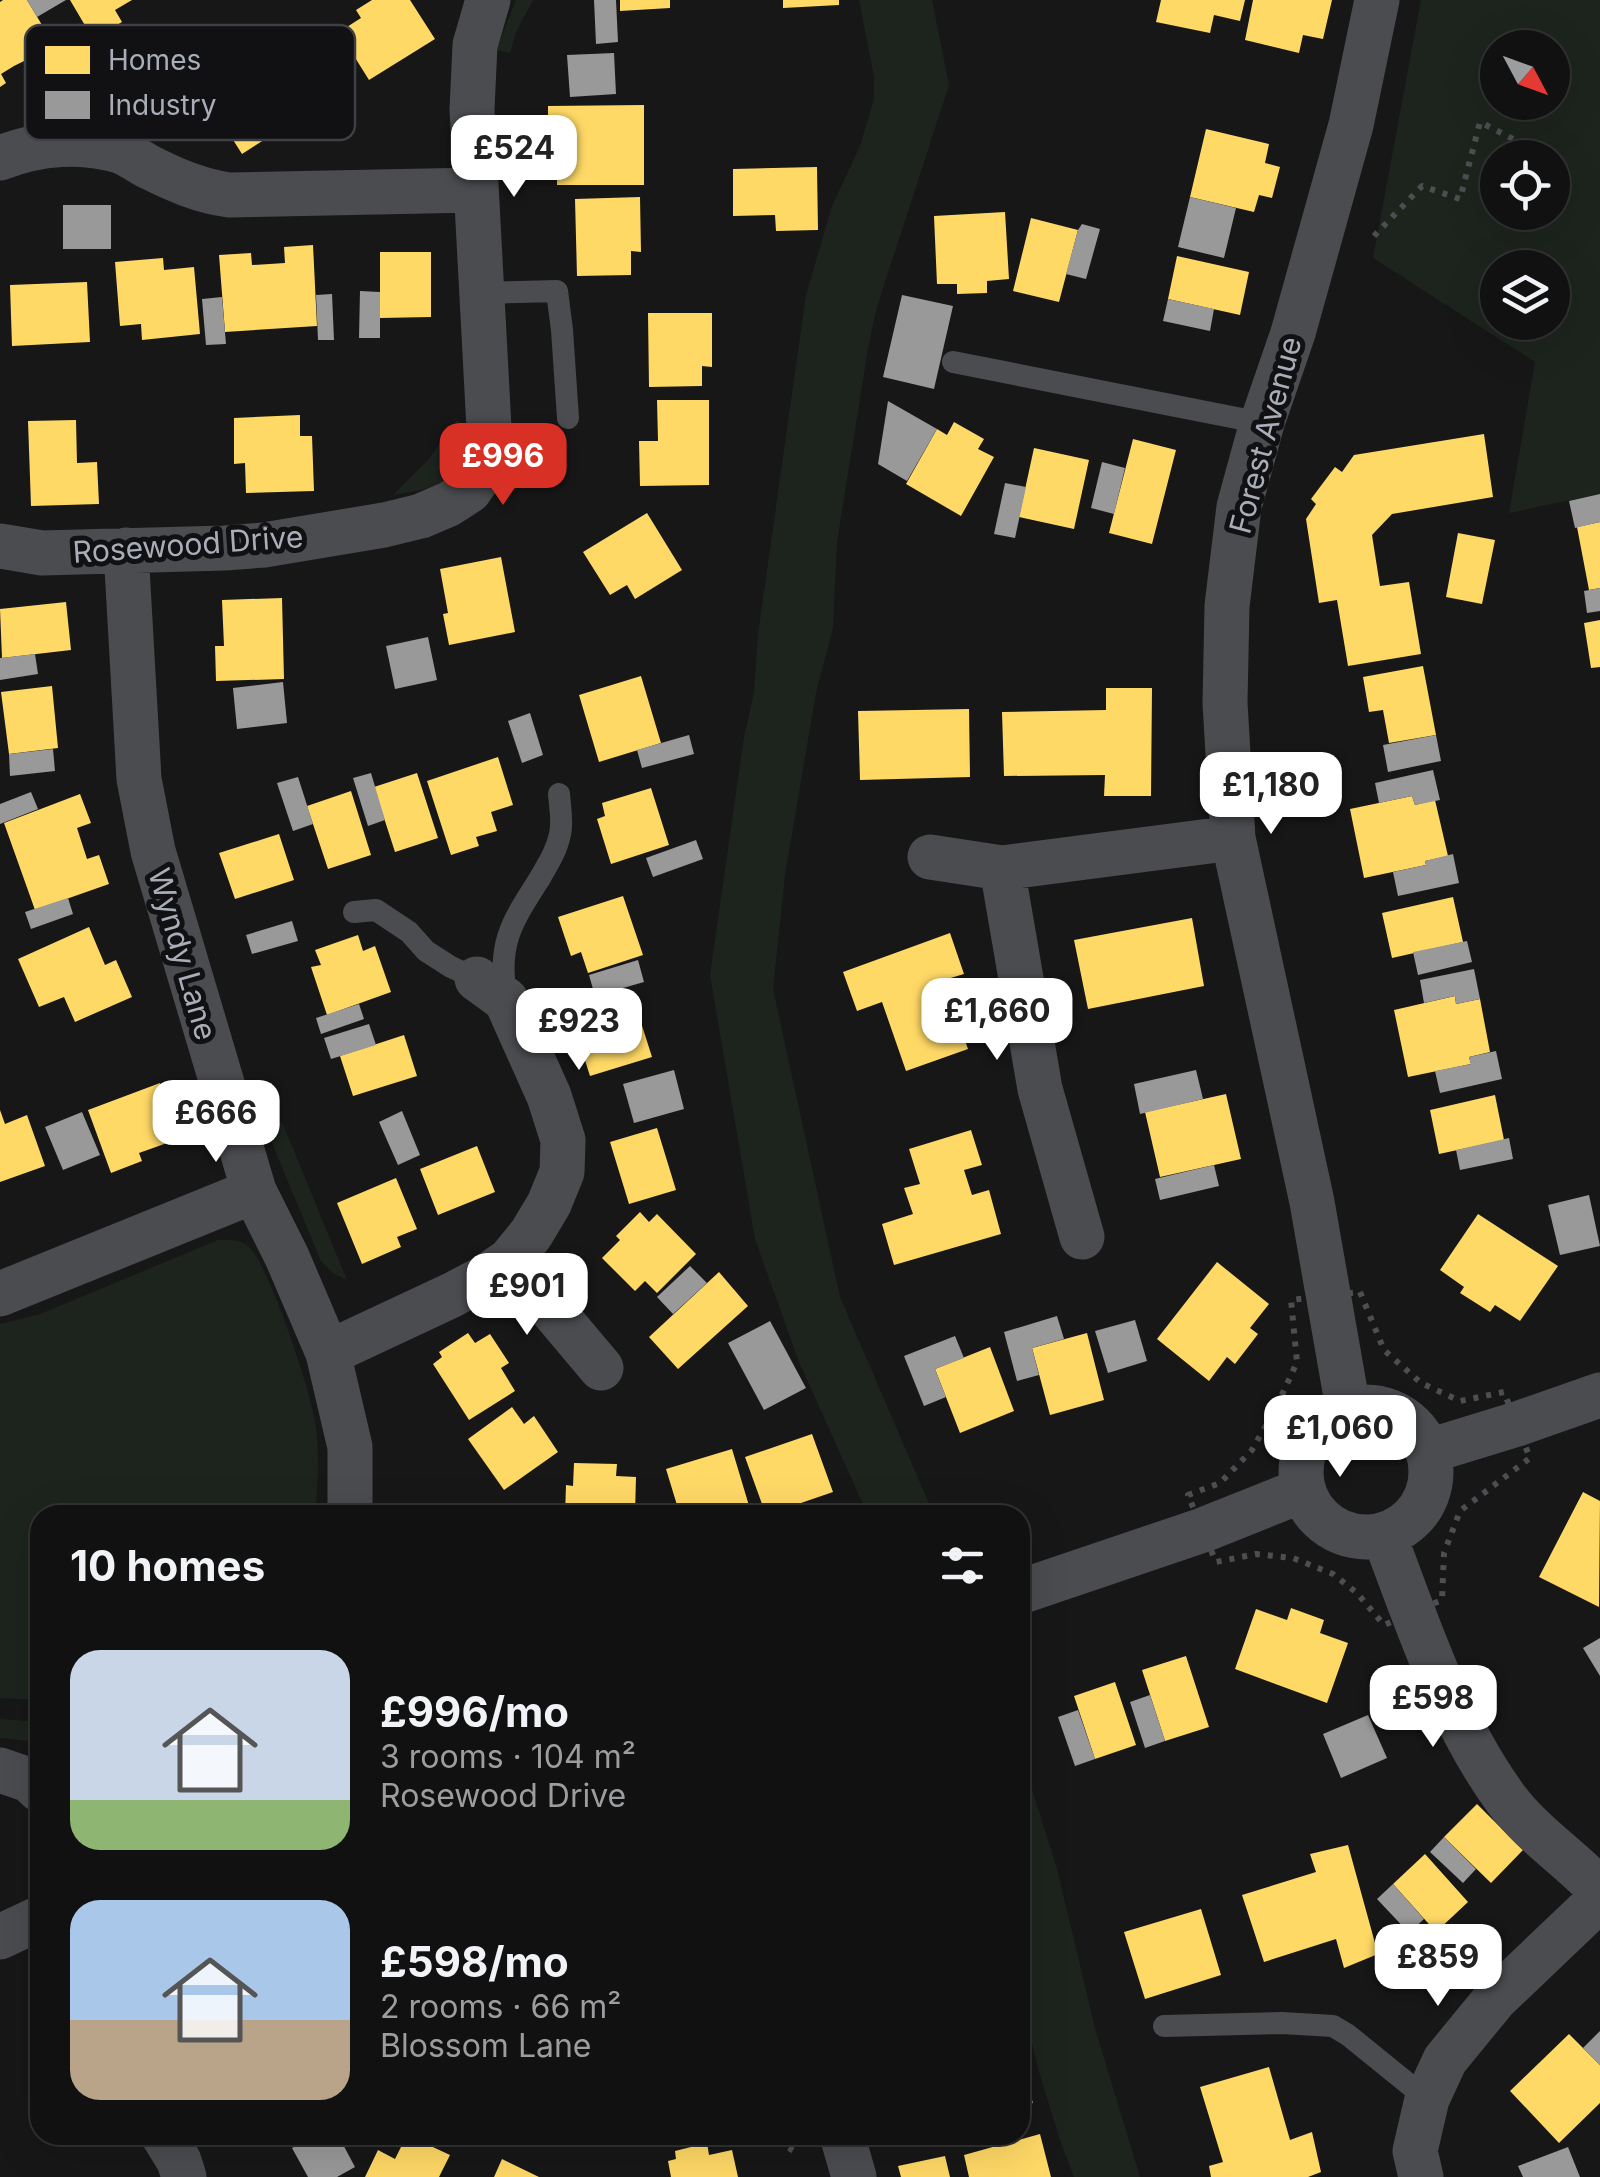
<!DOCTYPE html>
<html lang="en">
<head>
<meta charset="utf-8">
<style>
  :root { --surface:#111; --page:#1e1f1f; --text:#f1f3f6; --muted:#9c9d9f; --line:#303131; --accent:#d93025 }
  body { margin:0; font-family:Inter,sans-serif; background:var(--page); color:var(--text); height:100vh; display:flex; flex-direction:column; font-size:38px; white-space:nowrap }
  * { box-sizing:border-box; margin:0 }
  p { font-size:32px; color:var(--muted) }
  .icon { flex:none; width:55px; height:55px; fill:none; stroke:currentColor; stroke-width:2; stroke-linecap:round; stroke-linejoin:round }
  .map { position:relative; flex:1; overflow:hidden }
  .drawer { position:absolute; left:30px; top:1505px; width:1000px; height:640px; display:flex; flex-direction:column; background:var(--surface); border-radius:30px; box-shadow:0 10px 40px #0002,0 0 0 2px var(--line) }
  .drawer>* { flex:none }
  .needle { width:65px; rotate:131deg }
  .controls { position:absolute; left:1480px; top:30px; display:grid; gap:20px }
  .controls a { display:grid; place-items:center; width:90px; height:90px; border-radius:50%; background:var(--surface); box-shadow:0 10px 40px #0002,0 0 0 2px var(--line); font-size:50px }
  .price { position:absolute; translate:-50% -85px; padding:0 22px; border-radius:20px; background:#fff; color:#222; font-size:32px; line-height:65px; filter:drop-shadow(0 2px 5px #0008) }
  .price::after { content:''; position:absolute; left:50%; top:60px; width:30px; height:22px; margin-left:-15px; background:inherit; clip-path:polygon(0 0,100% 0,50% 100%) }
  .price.current { background:var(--accent); color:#fff }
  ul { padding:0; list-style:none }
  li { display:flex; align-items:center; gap:30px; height:250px; padding:0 40px }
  li span { display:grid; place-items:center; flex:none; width:280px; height:200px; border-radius:30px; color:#555 }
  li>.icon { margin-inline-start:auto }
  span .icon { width:120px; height:120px; fill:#fffc; stroke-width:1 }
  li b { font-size:42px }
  h2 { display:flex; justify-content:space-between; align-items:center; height:120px; padding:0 40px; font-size:42px }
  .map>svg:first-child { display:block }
  .green { fill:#1d241e; fill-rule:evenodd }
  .homes { fill:#ffd966 }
  .industry { fill:#999 }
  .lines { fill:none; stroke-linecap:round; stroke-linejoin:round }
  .path { stroke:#4d4e52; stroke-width:6; stroke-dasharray:5 8; stroke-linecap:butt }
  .lane { stroke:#4b4c50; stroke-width:22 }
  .street { stroke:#4b4c50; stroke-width:45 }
  .labels { text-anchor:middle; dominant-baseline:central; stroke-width:10; stroke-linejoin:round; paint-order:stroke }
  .street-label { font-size:30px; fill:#a8adb8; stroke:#111113 }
  .key { fill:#111113; stroke:#3e4045; stroke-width:2.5 }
  .key-label { font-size:28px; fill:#a8adb8 }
</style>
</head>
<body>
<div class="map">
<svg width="1600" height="2177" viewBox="0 0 1600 2177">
  <rect width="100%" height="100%" fill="#171717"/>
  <path class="green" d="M516,0H533L516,32L510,53L496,50Z
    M859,0H932L949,85L876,310L868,349L837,542L833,628L816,693L785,875L773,989L840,1297L934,1515H868L799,1362L755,1239L710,975L744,737L754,693L758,634L806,295L832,206L860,146L874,99V77Z
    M1421,0H1600V494L1509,513L1535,362L1373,258ZM1498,48H1552V102H1498ZM1498,158H1552V212H1498ZM1498,268H1552V322H1498Z
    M458,419C460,429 462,441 462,451C462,487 420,490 393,495L428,460Z
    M254,1100L283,1124L347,1280L333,1273L321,1261Z
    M218,1240C229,1240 240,1239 248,1246C268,1262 311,1392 315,1421C320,1452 318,1484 315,1515H40V1700L0,1698V1324L40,1314Z
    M0,1719L40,1722V1742L0,1738Z
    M1020,1751L1057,1869L1095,2028L1140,2177H1074L1059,2137L1039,2072L1020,1993Z"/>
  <path class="homes" d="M3,0H27L60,55L35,70L28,59L14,66L1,74L6,83L0,87V2Z
    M70,0H132L115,10L122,22L93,39Z
    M372,0H410L435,39L369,80L339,32L361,18L356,10Z
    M620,0H670V8L620,11Z
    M783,0H839V5L783,8Z
    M1161,0H1245L1240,21L1214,15L1210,33L1156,22Z
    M1253,0H1332L1323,39L1303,35L1299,53L1245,40Z
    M256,48L300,117L242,154L218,116L236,105L216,72Z
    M644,105V185H557V141L548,142V106Z
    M1206,129L1269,144L1265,163L1280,167L1272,198L1259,195L1254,212L1190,197Z
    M817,167L818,230L776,231L775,215L733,216V169Z
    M640,197L641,252L631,251V275L577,276L575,199Z
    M1005,212L1009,279L987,281V293L957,294V284H937L934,216Z
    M1031,218L1078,230L1059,302L1013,291Z
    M313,245L317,326L225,332L219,255L251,253L252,265L285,263L284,247Z
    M380,252H431V317L380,318Z
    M1177,256L1249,272L1240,315L1168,299Z
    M163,258L164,270L194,267L200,334L142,340L141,324L120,326L115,262Z
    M87,282L90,342L12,346L10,285Z
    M648,313H712V367L702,366V386L649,387Z
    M657,400H709V485L640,486L639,441H658Z
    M300,415V436H312L314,491L246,493L245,463L234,464V418Z
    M76,420L77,463L97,462L99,504L31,506L28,421Z
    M954,422L984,439L978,449L994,457L961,516L906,484L937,429L947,435Z
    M1484,434L1493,497L1392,514L1372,535L1380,586L1409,582L1421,654L1348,666L1337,600L1319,603L1306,519L1316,504L1311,499L1335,467L1342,472L1354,455Z
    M1133,439L1176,450L1152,544L1109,533Z
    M1034,448L1089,460L1074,529L1019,517Z
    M647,513L682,570L635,599L627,585L610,595L583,552Z
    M1600,522V588L1589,590L1577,527Z
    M1458,533L1495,540L1482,604L1446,597Z
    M501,557L515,632L449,645L443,614L448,613L440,569Z
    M282,598L284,679L216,681L215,646H224L222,600Z
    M66,602L71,650L2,658L0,609Z
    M1600,620V667L1591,668L1584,623Z
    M1423,666L1436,735L1389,743L1383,710L1369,712L1363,677Z
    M641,676L661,743L599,762L579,695Z
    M52,686L58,748L9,754L1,692Z
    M1106,688H1152L1151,796H1104L1105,775L1004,776L1002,712L1106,710Z
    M969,709L970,777L860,780L858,711Z
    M498,757L513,805L491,812L497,831L476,837L479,846L451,855L427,781Z
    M417,773L438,838L395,852L374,787Z
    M651,788L669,845L611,864L597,819L605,816L602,803Z
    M351,791L371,855L328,869L307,806Z
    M80,794L91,823L77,828L87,859L99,855L109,884L35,910L4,823Z
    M1412,796L1415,805L1435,800L1448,856L1425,861L1426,865L1364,878L1350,809Z
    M279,834L294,880L235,899L219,853Z
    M623,896L643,955L588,973L581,952L571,956L558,917Z
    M1453,897L1463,942L1392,958L1382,913Z
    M1192,918L1204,986L1088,1009L1074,940Z
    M89,927L105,965L116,960L132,997L75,1022L64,997L39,1007L18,959Z
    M950,933L964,974L944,980L968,1049L906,1071L882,1002L857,1011L843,972Z
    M358,935L363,951L375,946L391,992L327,1015L311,967L321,965L315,950Z
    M631,991L652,1057L590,1076L569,1010Z
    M1455,996L1456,1004L1480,999L1490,1052L1469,1057L1471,1064L1408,1077L1394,1010Z
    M404,1035L417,1076L353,1096L340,1056Z
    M160,1083L181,1138L139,1153L142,1161L111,1173L88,1110Z
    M1226,1094L1241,1159L1160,1177L1145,1112Z
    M1495,1095L1504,1140L1439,1154L1430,1110Z
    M0,1110L5,1124L27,1115L45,1166L0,1182Z
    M657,1128L676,1190L629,1204L610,1142Z
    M971,1130L982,1165L964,1170L972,1195L989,1190L1001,1234L894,1265L882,1224L913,1214L904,1188L920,1184L909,1149Z
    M477,1146L495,1192L438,1215L420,1169Z
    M396,1178L417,1229L397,1237L401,1247L362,1264L337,1203Z
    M640,1212L649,1222L657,1214L696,1254L657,1293L645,1281L635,1291L602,1258L620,1240L616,1236Z
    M1478,1214L1558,1266L1520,1321L1495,1305L1490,1312L1460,1293L1464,1287L1440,1270Z
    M1217,1262L1269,1304L1250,1328L1258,1334L1235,1364L1227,1357L1209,1381L1157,1339Z
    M719,1272L748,1306L678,1369L649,1337Z
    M468,1333L475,1343L490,1334L509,1363L501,1368L515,1391L469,1420L433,1364L442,1357L439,1352Z
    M1087,1333L1104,1400L1050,1415L1032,1348Z
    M990,1347L1014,1411L960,1433L935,1369Z
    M512,1407L524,1424L534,1416L558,1452L504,1490L468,1439Z
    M812,1434L833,1492L766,1515L745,1457Z
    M732,1449L750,1509L732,1515H680L666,1469Z
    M574,1463L617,1464L616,1476L636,1477L635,1515H565L566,1485L573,1486Z
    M1583,1492L1600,1501L1599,1607L1539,1577Z
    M1291,1608L1324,1620L1320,1633L1348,1643L1327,1703L1235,1669L1256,1609L1287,1620Z
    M1186,1656L1209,1727L1165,1741L1142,1670Z
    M1115,1682L1136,1745L1095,1759L1074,1696Z
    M1477,1804L1523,1850L1491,1883L1444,1837Z
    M1348,1845L1378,1954L1344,1968L1336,1939L1264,1962L1242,1895L1316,1872L1310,1854Z
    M1425,1854L1468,1902L1436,1932L1393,1884Z
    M1201,1909L1221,1975L1145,1999L1124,1932Z
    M1569,2034L1600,2065V2103L1559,2143L1510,2091Z
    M1269,2067L1290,2140L1312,2132L1321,2172L1308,2177H1211L1209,2166L1223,2162L1200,2087Z
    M1040,2134L1051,2177H969L964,2155Z
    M407,2135L450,2155L439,2177H365L378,2150L395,2159Z
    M707,2143L709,2155L732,2150L738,2177H671L668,2161L676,2159L675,2151Z
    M945,2156L950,2177H901L898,2166Z
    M502,2159L539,2177H494Z"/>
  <path class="industry" d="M27,0H66L37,17Z
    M594,0H616L618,42L596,44Z
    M614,53L616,94L570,97L567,55Z
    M1190,197L1236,208L1224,258L1178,247Z
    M63,205H111V249H63Z
    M1082,224L1100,229L1086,279L1066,274L1078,230Z
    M360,291L380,292V338H359Z
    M332,294L334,340H318L316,295Z
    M902,295L953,306L934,389L883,377Z
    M222,297L226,344L206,345L202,299Z
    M1168,299L1214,309L1210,331L1163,321Z
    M888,401L937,429L907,481L878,464Z
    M1102,462L1125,468L1114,514L1091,508Z
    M1005,483L1026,487L1015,538L994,534Z
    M1600,494V522L1575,528L1569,501Z
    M1600,588V611L1587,613L1584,591Z
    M428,637L437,680L395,689L386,646Z
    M35,654L38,674L0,680V658Z
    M283,682L287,723L237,729L233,688Z
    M530,713L543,755L522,763L508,721Z
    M689,735L694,754L642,768L637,750Z
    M1436,735L1441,761L1388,772L1383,745Z
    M53,749L55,771L10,776L9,754Z
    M1433,770L1440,800L1415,805L1412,796L1379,803L1375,783Z
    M371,773L385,820L368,826L353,778Z
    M298,777L313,824L293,831L277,783Z
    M31,792L38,809L0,824V804Z
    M696,840L703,859L653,877L646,858Z
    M1453,854L1459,883L1398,896L1393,872L1426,865L1425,861Z
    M68,898L73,914L31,929L25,912Z
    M292,921L298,941L252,954L246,935Z
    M1467,941L1472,962L1418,975L1413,952Z
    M638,960L644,982L595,996L589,975Z
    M1474,969L1480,999L1456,1004L1455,996L1424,1003L1420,980Z
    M359,1004L364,1019L321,1034L316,1018Z
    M369,1024L376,1045L331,1059L324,1038Z
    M1496,1051L1502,1079L1440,1093L1435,1071L1471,1064L1469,1057Z
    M674,1070L684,1109L634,1123L623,1084Z
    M1196,1070L1203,1099L1140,1114L1134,1084Z
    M402,1111L420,1155L398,1165L379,1122Z
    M82,1112L100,1155L63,1170L45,1127Z
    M1509,1138L1513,1159L1460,1170L1456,1150Z
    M1214,1165L1219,1186L1160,1200L1155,1179Z
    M1589,1195L1600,1246L1560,1255L1548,1205Z
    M690,1266L707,1283L673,1314L657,1297Z
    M1057,1316L1064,1339L1032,1348L1039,1375L1017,1381L1004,1332Z
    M1135,1320L1147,1361L1108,1373L1095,1331Z
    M770,1321L806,1388L764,1410L728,1343Z
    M955,1336L964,1358L935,1369L946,1397L924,1406L904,1356Z
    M667,1505V1515H645L644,1506Z
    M1600,1638V1676L1583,1648Z
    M1150,1695L1165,1741L1145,1748L1130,1702Z
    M1078,1710L1095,1759L1075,1766L1058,1717Z
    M1368,1715L1387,1758L1341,1778L1323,1734Z
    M1444,1837L1476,1869L1463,1883L1430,1852Z
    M1393,1884L1424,1919L1409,1933L1377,1899Z
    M1600,2031V2065L1583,2048Z
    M1020,2060L1033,2103L1020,2106Z
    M315,2135H338L355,2167L337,2177H308L292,2148Z
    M1568,2147L1580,2177H1523L1518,2166Z"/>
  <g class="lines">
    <path class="path" d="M1552,159L1555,160L1552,173
      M1541,222L1543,212
      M1374,236L1422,186L1460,199L1480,122L1550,158
      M1360,1292L1384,1350L1421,1383L1460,1401L1504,1392L1530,1458L1460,1511L1444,1553L1442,1600L1384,1625L1357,1593L1333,1574L1293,1558L1256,1554L1216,1562L1188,1495L1220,1483L1252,1450L1277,1406L1297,1362L1291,1300Z
      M766,2135L796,2152"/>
    <path class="lane" d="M480,293L557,291L562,330L568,418
      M953,362L1262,423
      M354,912L376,910L409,932L426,951L451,967L477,979
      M506,997C497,943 512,922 540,878C548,864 557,850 560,834C563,822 560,807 559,794
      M1164,2026L1282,2023L1333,2026L1348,2035L1427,2099"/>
    <path class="street" d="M0,158C38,143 83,139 122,152C131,156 140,162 149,167C175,180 200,191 229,195L476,190
      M0,546L42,553L225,548L264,545L384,525L421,516L449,504L469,491L483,471L490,447L472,109L475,45L488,0
      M126,550L139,779L153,851L254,1191L287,1257L328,1353L350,1447V1515
      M930,857L1002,868L1233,838
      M1002,868L1040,1089L1082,1237
      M510,1260L601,1368
      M0,1294L254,1191
      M328,1353L452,1295L482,1279L510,1260L531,1234L549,1204L562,1172L563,1140L549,1096L506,1000L477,979
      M1301 1472a65 65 0 1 1 130 0a65 65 0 1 1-130 0Z
      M1348,1408L1312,1202L1233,838L1225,703L1227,606L1239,507L1262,423L1293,333L1351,125L1377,0
      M1429,1451L1517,1424L1600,1395
      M1384,1535C1418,1625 1449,1721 1506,1799C1533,1835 1570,1858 1600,1890
      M1020,1592L1203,1530L1303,1490
      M0,1770L29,1780L40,1790
      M0,1937L40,1918
      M163,2135L179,2161L184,2177
      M842,2135L854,2177
      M1421,2177L1415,2151L1427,2099L1445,2060L1495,1999L1600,1899"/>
  </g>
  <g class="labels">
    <g class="street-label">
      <text transform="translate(1265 435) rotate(-75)">Forest Avenue</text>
      <text transform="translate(188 544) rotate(-4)">Rosewood Drive</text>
      <text transform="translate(183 954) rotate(74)">Wyndy Lane</text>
    </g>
  </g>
  <rect x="25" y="25" width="330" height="115" rx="15" class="key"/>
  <rect x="45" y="46" width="45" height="28" fill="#ffd966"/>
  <rect x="45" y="91" width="45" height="28" fill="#999"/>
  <g class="key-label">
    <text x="108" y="70">Homes</text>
    <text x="108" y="115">Industry</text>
  </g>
</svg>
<div class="controls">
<a><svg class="needle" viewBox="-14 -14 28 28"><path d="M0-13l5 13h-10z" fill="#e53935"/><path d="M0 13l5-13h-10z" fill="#9c9d9f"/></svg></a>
<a><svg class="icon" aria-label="locate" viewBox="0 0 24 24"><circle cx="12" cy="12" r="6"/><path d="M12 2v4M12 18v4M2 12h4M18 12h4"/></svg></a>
<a><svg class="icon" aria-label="layers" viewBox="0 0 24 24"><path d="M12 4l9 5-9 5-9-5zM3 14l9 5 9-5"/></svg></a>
</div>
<b class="price" style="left:514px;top:200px">£524</b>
<b class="price current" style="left:503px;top:508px">£996</b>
<b class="price" style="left:1271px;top:837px">£1,180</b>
<b class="price" style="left:997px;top:1063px">£1,660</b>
<b class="price" style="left:579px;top:1073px">£923</b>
<b class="price" style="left:216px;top:1165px">£666</b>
<b class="price" style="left:527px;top:1338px">£901</b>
<b class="price" style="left:1340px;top:1480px">£1,060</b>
<b class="price" style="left:1433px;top:1750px">£598</b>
<b class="price" style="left:1438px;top:2009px">£859</b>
<section class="drawer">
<h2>10 homes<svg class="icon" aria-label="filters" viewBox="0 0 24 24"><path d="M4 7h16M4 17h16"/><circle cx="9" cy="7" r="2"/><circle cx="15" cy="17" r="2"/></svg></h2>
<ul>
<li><span style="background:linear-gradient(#c9d6e8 75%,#8fb573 0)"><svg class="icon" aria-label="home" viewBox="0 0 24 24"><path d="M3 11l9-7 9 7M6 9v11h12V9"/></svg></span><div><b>£996/mo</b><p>3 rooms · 104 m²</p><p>Rosewood Drive</p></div></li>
<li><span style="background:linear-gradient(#a9c7e8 60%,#b9a48a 0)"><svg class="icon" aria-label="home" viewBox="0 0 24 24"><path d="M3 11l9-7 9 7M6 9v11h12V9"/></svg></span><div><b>£598/mo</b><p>2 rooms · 66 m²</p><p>Blossom Lane</p></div></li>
</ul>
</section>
</div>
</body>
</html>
